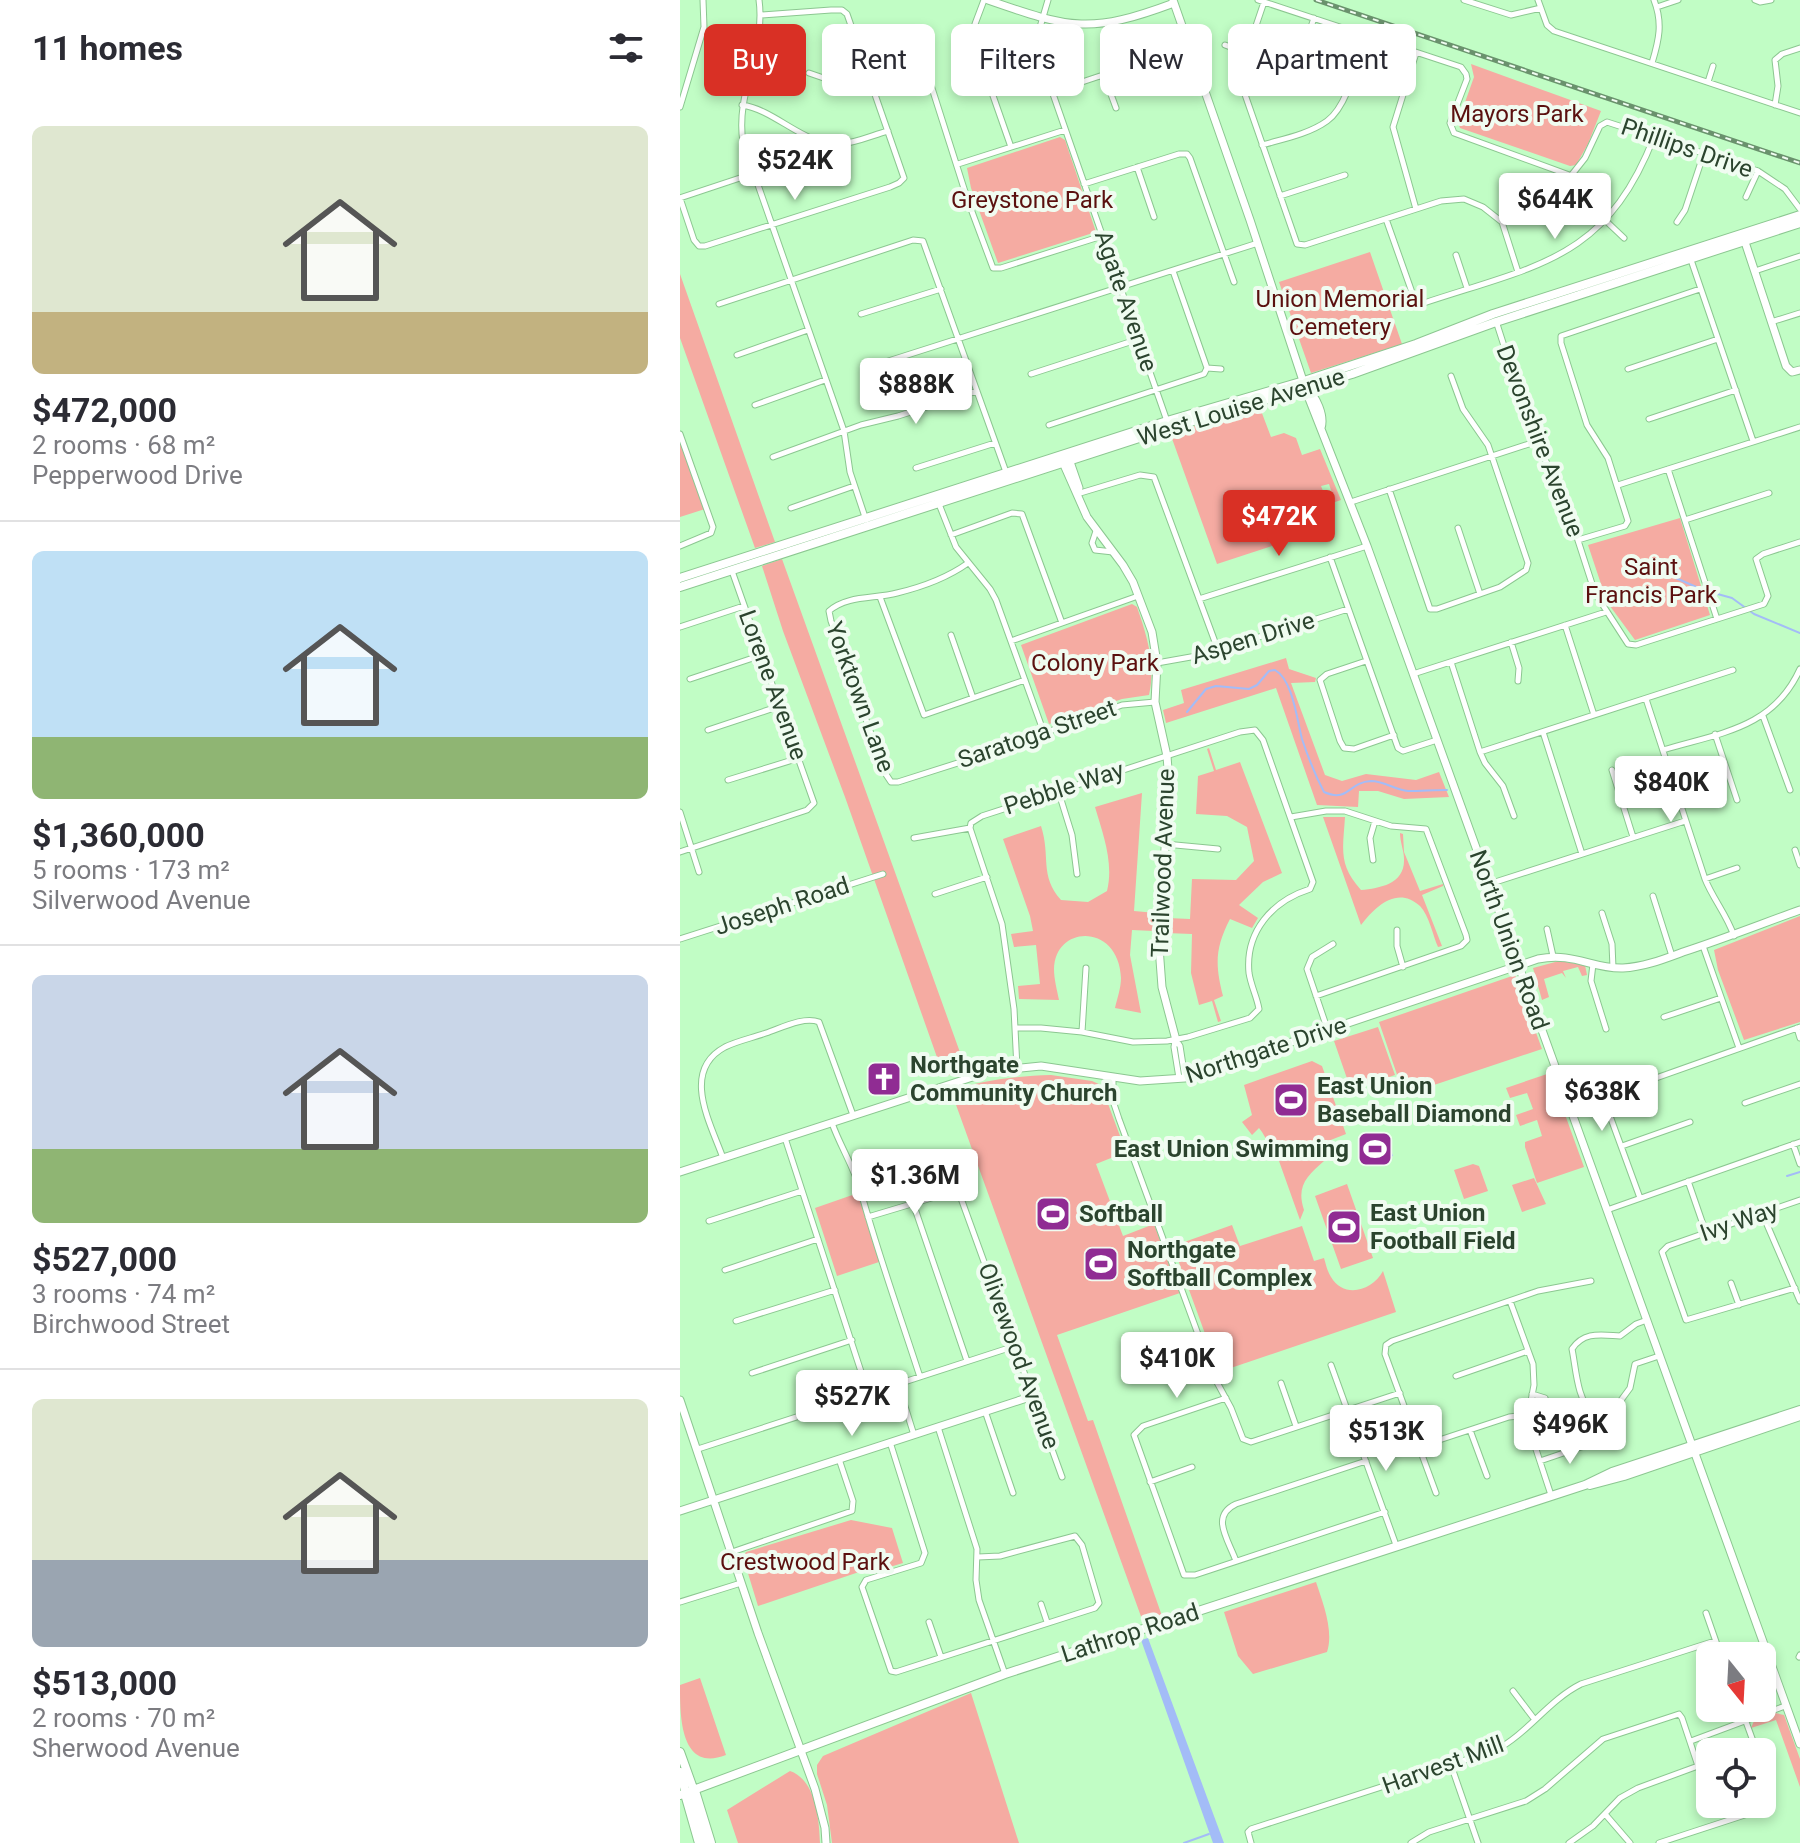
<!DOCTYPE html>
<html lang="en">
<head>
<meta charset="utf-8">
<style>
  :root { --surface:#fff; --page:#f7f7f7; --text:#2b2b33; --muted:#7c7c81; --line:#e1e1e2; --accent:#d93025 }
  body { margin:0; font-family:Roboto,sans-serif; background:var(--page); color:var(--text); height:100vh; display:flex; flex-direction:column; font-size:30px; white-space:nowrap }
  * { box-sizing:border-box; margin:0 }
  p { font-size:26px; color:var(--muted) }
  .icon { flex:none; width:44px; height:44px; fill:none; stroke:currentColor; stroke-width:2; stroke-linecap:round; stroke-linejoin:round }
  .map { position:relative; flex:1; overflow:hidden }
  .drawer { display:flex; flex-direction:column; background:var(--surface); width:680px }
  .drawer>* { flex:none }
  .guide { position:absolute; left:24px; top:24px; width:760px; height:72px; display:flex; gap:16px }
  .needle { width:52px; rotate:162deg }
  .controls { position:absolute; left:1016px; top:1642px; display:grid; gap:16px }
  .controls a { display:grid; place-items:center; width:80px; height:80px; border-radius:12px; background:var(--surface); box-shadow:0 4px 12px #0003; font-size:40px }
  .price { position:absolute; translate:-50% -68px; padding:0 18px; border-radius:8px; background:#fff; color:#222; font-size:26px; line-height:52px; filter:drop-shadow(0 2px 4px #0008) }
  .price::after { content:''; position:absolute; left:50%; top:48px; width:24px; height:18px; margin-left:-12px; background:inherit; clip-path:polygon(0 0,100% 0,50% 100%) }
  .price.current { background:var(--accent); color:#fff }
  ul { padding:0; list-style:none }
  li { display:grid; align-content:center; gap:16px; height:424px; padding:0 32px }
  li+li { border-top:2px solid var(--line) }
  li span { display:grid; place-items:center; height:248px; border-radius:12px; color:#555 }
  li>.icon { margin-inline-start:auto }
  span .icon { width:144px; height:144px; fill:#fffc; stroke-width:1 }
  li b { font-size:34px }
  h2 { display:flex; justify-content:space-between; align-items:center; height:96px; padding:0 32px; font-size:34px }
  .chip { padding:0 28px; border-radius:12px; background:var(--surface); box-shadow:0 4px 12px #0003; font-size:28px; line-height:72px }
  .chip.current { background:var(--accent); color:#fff }
  main { display:flex; flex:1; min-height:0 }
  .map>svg:first-child { display:block }
  .green { fill:#f5aba2 }
  .water { fill:#a3bcf7 }
  .lines { fill:none; stroke-linecap:round; stroke-linejoin:round }
  .stream { stroke:#a3bcf7; stroke-width:2 }
  .minor-casing { stroke:#8cc791; stroke-width:7 }
  .tertiary-casing { stroke:#8cc791; stroke-width:9 }
  .secondary-casing { stroke:#8cc791; stroke-width:10 }
  .motorway-casing { stroke:#8cc791; stroke-width:12 }
  .minor { stroke:#fff; stroke-width:5 }
  .tertiary { stroke:#fff; stroke-width:7 }
  .secondary { stroke:#fff; stroke-width:8 }
  .motorway { stroke:#fff; stroke-width:10 }
  .rail-casing { stroke:#6a926d; stroke-width:5 }
  .rail { stroke:#f0fcf1; stroke-width:2; stroke-dasharray:6; stroke-linecap:butt }
  .labels { text-anchor:middle; dominant-baseline:central; stroke-width:8; stroke-linejoin:round; paint-order:stroke }
  .park-label { font-size:24px; fill:#5b100f; stroke:#f0fcf1 }
  .street-label { font-size:24px; fill:#2b442e; stroke:#f0fcf1 }
  .poi-label { font-size:24px; font-weight:bold; fill:#2b442e; stroke:#f0fcf1; text-anchor:start }
</style>
</head>
<body>
<main>
<section class="drawer">
<h2>11 homes<svg class="icon" aria-label="filters" viewBox="0 0 24 24"><path d="M4 7h16M4 17h16"/><circle cx="9" cy="7" r="2"/><circle cx="15" cy="17" r="2"/></svg></h2>
<ul>
<li><span style="background:linear-gradient(#dfe7d0 75%,#c2b280 0)"><svg class="icon" aria-label="home" viewBox="0 0 24 24"><path d="M3 11l9-7 9 7M6 9v11h12V9"/></svg></span><div><b>$472,000</b><p>2 rooms · 68 m²</p><p>Pepperwood Drive</p></div></li>
<li><span style="background:linear-gradient(#bfe0f5 75%,#8fb573 0)"><svg class="icon" aria-label="home" viewBox="0 0 24 24"><path d="M3 11l9-7 9 7M6 9v11h12V9"/></svg></span><div><b>$1,360,000</b><p>5 rooms · 173 m²</p><p>Silverwood Avenue</p></div></li>
<li><span style="background:linear-gradient(#c9d6e8 70%,#8fb573 0)"><svg class="icon" aria-label="home" viewBox="0 0 24 24"><path d="M3 11l9-7 9 7M6 9v11h12V9"/></svg></span><div><b>$527,000</b><p>3 rooms · 74 m²</p><p>Birchwood Street</p></div></li>
<li><span style="background:linear-gradient(#dfe7d0 65%,#9aa5b1 0)"><svg class="icon" aria-label="home" viewBox="0 0 24 24"><path d="M3 11l9-7 9 7M6 9v11h12V9"/></svg></span><div><b>$513,000</b><p>2 rooms · 70 m²</p><p>Sherwood Avenue</p></div></li>
</ul>
</section>
<div class="map">
<svg width="1120" height="1843" viewBox="0 0 1120 1843">
  <rect width="100%" height="100%" fill="#c1fdc5"/>
  <path class="green" d="M791,64L921,111L908,144L896,165L890,166L780,128L778,122L794,77Z
    M380,137L385,140L416,232L318,263L291,188L287,168Z
    M690,252L722,344L631,373L599,282Z
    M0,274L95,542L75,548L0,338Z
    M580,408L591,437L604,433L616,438L622,455L640,449L661,500L646,505L654,500L649,484L641,486L643,491L628,496L631,503L640,500L643,508L627,514L622,501L610,505L619,537L537,564L490,433Z
    M0,441L25,509L0,517Z
    M1000,518L1030,615L955,640L927,602L908,545Z
    M102,559L286,1069L264,1077L165,797L103,631L82,566Z
    M452,604L457,607C467,636 476,664 469,695L442,699L369,724L341,645Z
    M606,658L609,669L636,678L635,682L611,683L645,775L662,781L686,774L736,780L759,772L769,797L724,799L698,791H679L678,807L637,805L596,688L486,723L483,710L504,703L501,690Z
    M529,748L536,770L560,762L602,873L583,882L559,905L578,918L572,928L550,919C535,948 535,965 543,996L534,1000L541,1021L538,1022L532,1001L519,1005L511,973L512,934L486,933L487,918L510,919L512,879L556,880L574,861L567,827L547,816L516,814L518,776L534,771L527,749Z
    M462,793L454,911L476,913L474,931L452,930L450,955L461,1013L435,1008C437,999 441,988 441,978C439,923 375,924 374,969C374,979 377,990 379,1000L339,999L338,986L360,984L356,945L334,947L331,934L353,931L350,916L323,839L361,826C371,857 359,875 381,900L408,902L427,891C434,863 423,834 415,807Z
    M643,817H665C663,849 658,865 681,890C700,888 725,884 724,859C724,851 720,842 720,833L723,834L724,852L740,891L763,884V886L742,895L762,946L758,947C753,936 749,915 740,906C717,885 695,907 681,925Z
    M1120,916V1022L1064,1040L1038,970L1034,950Z
    M879,961L905,965L907,975L902,976L898,967L883,971L886,978L882,973L864,979L869,997L862,1000L853,968Z
    M835,975L862,1049L724,1095L699,1022Z
    M698,1027L715,1075L671,1090L654,1041Z
    M632,1061L642,1066L666,1134L638,1145L644,1161C627,1176 616,1186 624,1210L620,1220L599,1161L582,1132L579,1128L572,1135L562,1122L572,1115L564,1085Z
    M870,1073L904,1167L857,1183L845,1147V1142L862,1136L857,1120L840,1126L836,1115L853,1109L847,1093L830,1098L826,1088Z
    M371,1075L412,1081L421,1085L446,1152L416,1164L443,1236L474,1224L500,1293L377,1335L408,1421L413,1420L482,1616L463,1622L271,1091C303,1080 336,1076 371,1075Z
    M793,1164L799,1166L808,1191L784,1199L774,1170Z
    M854,1178L866,1204L842,1212L832,1185Z
    M667,1184L693,1258L661,1269L635,1196Z
    M181,1192L202,1261L157,1276L135,1208Z
    M552,1225L560,1246L622,1226L634,1261L644,1258C646,1264 647,1271 651,1277C664,1299 692,1291 703,1271L716,1312L539,1372L493,1246Z
    M171,1520L212,1528L223,1563L193,1572H179L78,1606L63,1557L66,1552Z
    M636,1582C643,1603 654,1631 647,1652L573,1674L558,1656L544,1612Z
    M20,1678L46,1755C0,1773 0,1716 0,1685Z
    M291,1693L339,1843H152L147,1805L137,1774V1765L143,1756Z
    M1095,1713L1104,1715L1120,1759V1787L1096,1720L1071,1728L1074,1721Z
    M110,1771C136,1780 139,1819 140,1843H58L47,1810Z"/>
  <path class="water" d="M705,1132L713,1156L686,1165L678,1141Z
    M468,1638L544,1843H533L461,1640Z"/>
  <g class="lines">
    <path class="stream" d="M962,563L1023,590L1052,598L1074,614L1120,633
      M507,712L526,689L536,686L569,689L577,685L589,671L595,670C613,680 617,720 622,739C628,757 635,775 644,792C669,803 668,782 691,781C704,781 715,790 728,791C741,791 754,790 767,790
      M1107,1176L1120,1172
      M504,1843L529,1834"/>
    <defs>
      <path id="minor" d="M79,0C86,49 55,93 63,142L164,431L170,472L186,520
        M368,0L358,34V51L487,421
        M578,0L781,67L786,74L787,79L770,123L774,133L892,176
        M784,0L831,15L861,8
        M858,0L867,25L874,31L1120,113
        M1075,0L1080,2L1091,0
        M584,2L561,70V83L617,244L625,245L761,201L784,199L803,207L822,222L838,272
        M977,7L998,0
        M236,38L288,201L313,268H321L422,236
        M545,45L566,53
        M296,49L295,24L304,0
        M972,63C979,40 983,23 974,0
        M129,73L161,84L188,78
        M614,78L634,18
        M1028,82L1033,66
        M311,90L331,147
        M372,92L420,76L425,78L436,108
        M62,105C96,110 124,146 160,144C176,143 193,135 208,131
        M1095,105L1098,86L1095,60L1102,54L1120,48
        M0,107L24,27L23,0
        M582,145C603,139 629,134 647,121C668,106 677,61 685,37
        M278,164L385,130
        M457,167L474,217
        M404,184L499,154H507L510,158L554,282
        M600,196L665,175
        M1066,197L1078,171
        M0,198L14,240L19,246H25L210,187L219,183L224,178L167,14L162,10H151L81,15
        M0,198L72,174
        M736,209L713,127L736,53
        M706,219L734,298L738,303H744C858,265 926,260 974,137
        M926,221L944,238
        M822,222L861,204L878,192L905,158L920,126L927,122L1078,171L1105,189L1120,209
        M997,222L1005,210L1024,153
        M776,255L787,288
        M1010,257L1073,441
        M493,271L527,368
        M1075,271L1120,256
        M39,304L233,240L243,241L326,472
        M181,314L261,289
        M816,321L855,442L881,488L915,593L948,644L956,645L1084,604L1088,596L1076,559L1083,554L1120,542
        M1091,322L1120,313
        M57,355L128,330
        M199,364L578,243
        M527,368L541,369
        M948,369L1038,339
        M351,374L459,339
        M75,405L145,380
        M969,419L1056,390
        M369,425L524,374L527,368
        M0,434L33,527L31,533L0,546
        M93,457L181,425L218,416L297,391
        M236,468L315,443
        M988,469L1037,619
        M938,485L1120,427
        M709,489L750,609H757L820,587L846,570L848,563L808,445L783,409L771,376
        M397,494L460,475L474,477L538,650
        M671,502L855,442
        M259,504L276,547L310,589L316,600L364,733
        M111,508L174,486
        M1005,520L1089,493
        M778,528L800,594
        M416,531L412,543L415,550L433,552
        M271,535L332,513L342,514L382,623
        M898,540L945,526L948,521L928,458L907,425L881,343V336L1020,289
        M650,557L718,748L723,751L757,740
        M288,563C267,578 242,587 217,593C195,599 167,595 149,611L151,621L205,773L211,782H218L306,754L442,705L475,702
        M200,597L244,715L345,680
        M519,599L687,546
        M885,625L914,715
        M0,627L64,606
        M271,635L293,698
        M331,641L458,596
        M831,642L839,668L838,681
        M686,661L647,674L640,680L660,741L664,748L674,749L714,735
        M771,662L800,752L805,763L823,786L834,816
        M477,663L522,655L668,609
        M733,674L926,612
        M10,679L82,655
        M966,699L1025,879C1033,899 1047,915 1054,936
        M1083,716L1110,790
        M28,730L100,706
        M863,732L902,854
        M1035,734L1057,800
        M983,750C1039,733 1093,729 1120,669
        M800,752L1053,670
        M932,770L953,837
        M48,780L119,758
        M378,790L392,835L397,874
        M0,812L19,872
        M611,817L646,811H665L711,826L746,829L786,935L787,940L781,946L636,996
        M290,828L291,823L302,816L560,732L575,730L583,740L633,882L630,889C592,901 565,932 569,973C571,986 577,997 579,1009L570,1018L508,1037L487,1041L453,1042L402,1032L361,1028H336
        M290,828L322,924L334,1009L337,1068
        M234,838L290,828
        M485,844L538,849
        M1115,850L1120,865
        M0,852L127,810L134,803L52,571
        M693,860L690,838L695,821
        M1025,879L1057,868
        M809,884L1005,821
        M255,894L307,877
        M973,896L992,956
        M922,913L932,944L933,968
        M867,929L873,956
        M717,930V946L723,967
        M0,939L203,874
        M1023,946L1059,1048
        M913,964L911,981L926,1029
        M984,1017L1041,998
        M1117,1028L1120,1038
        M648,1031L627,969L632,957L653,944
        M402,1032L406,968
        M496,1040L500,1046L505,1078
        M495,1041L494,1047L499,1078
        M433,1079V1101L439,1119L533,1375L551,1408L563,1439L571,1442L720,1393
        M1065,1103L1120,1084
        M152,1123C160,1146 174,1167 181,1192C198,1254 220,1315 240,1377
        M105,1138L188,1393
        M1113,1144L1120,1164
        M942,1146L1010,1122
        M43,1158C31,1124 0,1071 45,1047C57,1041 72,1038 86,1033C101,1028 124,1016 139,1022L173,1115
        M1008,1181L1026,1233
        M960,1198L926,1105L925,1101L928,1095L1120,1027
        M233,1203L287,1361
        M927,1210L1120,1142
        M1082,1213L1120,1301
        M188,1217L278,1190L382,1477
        M29,1221L122,1191
        M45,1270L138,1239
        M1051,1283L1059,1305
        M1115,1288L1006,1320L982,1252L988,1246L1120,1200
        M830,1301L853,1364L854,1385L847,1422L871,1495
        M967,1320L956,1324L940,1336C921,1335 904,1331 892,1349C896,1368 897,1401 913,1413L936,1407L950,1388L955,1364L979,1356
        M56,1321L155,1290
        M651,1365L716,1545
        M72,1373L172,1340
        M776,1376L848,1351
        M601,1383L616,1426
        M218,1384L234,1435
        M852,1394L865,1398
        M546,1398L463,1426L454,1435L504,1575H515L705,1512
        M305,1411L333,1493
        M258,1427L297,1549L296,1580L299,1600L325,1674
        M790,1430L807,1476
        M210,1442L245,1553L241,1563L186,1580L182,1587L211,1671L216,1672L415,1608L419,1603L402,1545L395,1536L320,1556L298,1557
        M741,1446L829,1417L847,1415
        M18,1449L335,1346
        M860,1461L910,1444
        M470,1482L512,1467
        M756,1493L705,1354L706,1345L712,1341L858,1291L911,1281
        M52,1552L172,1511L173,1501L159,1459
        M556,1561C548,1539 530,1516 556,1504L686,1461
        M0,1602L61,1583
        M361,1604L367,1622
        M1026,1613L1041,1656
        M249,1622L261,1657
        M1119,1657L1120,1655
        M833,1691L855,1720
        M1061,1708L1077,1752
        M1011,1741L1105,1706
        M771,1765L798,1843
        M925,1814L950,1843
        M571,1843L568,1832L571,1829L816,1750C848,1733 869,1700 901,1684L1035,1641
        M731,1843L749,1832L846,1801L865,1789L923,1739L999,1714L1002,1718L1018,1766L958,1788L940,1798L913,1826L889,1843
        M979,1843L1086,1808L1091,1803L1092,1795L1082,1767"/>
      <path id="tertiary" d="M308,0C391,29 411,34 494,3
        M493,0L570,220L628,396L687,546L1120,1744
        M1064,239L1106,366L1112,372L1120,370
        M627,389C636,396 645,416 641,428
        M381,458L407,517L443,565L453,582L472,632L477,663L475,702L487,756L489,782L479,947L482,987L496,1040
        M389,459L399,488L397,494
        M0,1172L311,1071L361,1066L460,1081L505,1078L858,959C895,952 911,969 943,968C964,967 984,959 1003,952C1043,939 1081,924 1120,910
        M0,1400L78,1633L135,1789L145,1828L146,1843
        M0,1511L353,1396"/>
      <path id="secondary" d="M0,578L487,421L624,381L736,344L813,314L1120,215
        M0,587L490,428L672,374L816,322L1120,223
        M910,1485L944,1476L1120,1416
        M0,1752L14,1791
        M0,1772L6,1794
        M0,1795L325,1674L905,1485L932,1472L1120,1410"/>
      <path id="motorway" d="M14,1791L30,1843
        M6,1794L20,1843"/>
    </defs>
    <use href="#minor" class="minor-casing"/>
    <use href="#tertiary" class="tertiary-casing"/>
    <use href="#secondary" class="secondary-casing"/>
    <use href="#motorway" class="motorway-casing"/>
    <use href="#minor" class="minor"/>
    <use href="#tertiary" class="tertiary"/>
    <use href="#secondary" class="secondary"/>
    <use href="#motorway" class="motorway"/>
    <defs>
      <path id="rail" d="M636,0L1120,163"/>
    </defs>
    <use href="#rail" class="rail-casing"/>
    <use href="#rail" class="rail"/>
  </g>
  <defs>
    <symbol id="church-square" viewBox="-11 -11 22 22"><rect x="-9" y="-9" width="18" height="18" rx="4" fill="#902c93" stroke="#f0fcf1"/><path d="M-1.2-6h2.4v3.5h3.3v2.4h-3.3V6h-2.4V-.1h-3.3v-2.4h3.3Z" fill="#fff"/></symbol>
    <symbol id="stadium-square" viewBox="-11 -11 22 22"><rect x="-9" y="-9" width="18" height="18" rx="4" fill="#902c93" stroke="#f0fcf1"/><path d="M0-5a6.5 5 0 1 0 0 10a6.5 5 0 1 0 0-10ZM-3.5-1.8h7v3.6h-7Z" fill="#fff"/></symbol>
  </defs>
  <g fill-rule="evenodd">
    <use href="#church-square" x="184" y="1059" width="40" height="40"/>
    <use href="#stadium-square" x="591" y="1080" width="40" height="40"/>
    <use href="#stadium-square" x="675" y="1129" width="40" height="40"/>
    <use href="#stadium-square" x="353" y="1194" width="40" height="40"/>
    <use href="#stadium-square" x="644" y="1207" width="40" height="40"/>
    <use href="#stadium-square" x="401" y="1244" width="40" height="40"/>
  </g>
  <g class="labels">
    <g class="park-label">
      <text x="837" y="114">Mayors Park</text>
      <text x="352" y="200">Greystone Park</text>
      <text x="660" y="299">Union Memorial<tspan x="660" dy="28">Cemetery</tspan></text>
      <text x="971" y="567">Saint<tspan x="971" dy="28">Francis Park</tspan></text>
      <text x="415" y="663">Colony Park</text>
      <text x="125" y="1562">Crestwood Park</text>
    </g>
    <g class="street-label">
      <text transform="translate(1007 148) rotate(19)">Phillips Drive</text>
      <text transform="translate(446 301) rotate(71)">Agate Avenue</text>
      <text transform="translate(561 407) rotate(-17)">West Louise Avenue</text>
      <text transform="translate(860 441) rotate(69)">Devonshire Avenue</text>
      <text transform="translate(573 638) rotate(-17)">Aspen Drive</text>
      <text transform="translate(93 685) rotate(70)">Lorene Avenue</text>
      <text transform="translate(180 697) rotate(70)">Yorktown Lane</text>
      <text transform="translate(357 734) rotate(-19)">Saratoga Street</text>
      <text transform="translate(384 788) rotate(-18)">Pebble Way</text>
      <text transform="translate(483 863) rotate(-88)">Trailwood Avenue</text>
      <text transform="translate(102 906) rotate(-18)">Joseph Road</text>
      <text transform="translate(829 940) rotate(70)">North Union Road</text>
      <text transform="translate(586 1050) rotate(-18)">Northgate Drive</text>
      <text transform="translate(1059 1221) rotate(-19)">Ivy Way</text>
      <text transform="translate(339 1356) rotate(70)">Olivewood Avenue</text>
      <text transform="translate(450 1633) rotate(-18)">Lathrop Road</text>
      <text transform="translate(763 1765) rotate(-20)">Harvest Mill</text>
    </g>
    <g class="poi-label">
      <text x="230" y="1065">Northgate<tspan x="230" dy="28">Community Church</tspan></text>
      <text x="637" y="1086">East Union<tspan x="637" dy="28">Baseball Diamond</tspan></text>
      <text x="669" y="1149" text-anchor="end">East Union Swimming</text>
      <text x="690" y="1213">East Union<tspan x="690" dy="28">Football Field</tspan></text>
      <text x="399" y="1214">Softball</text>
      <text x="447" y="1250">Northgate<tspan x="447" dy="28">Softball Complex</tspan></text>
    </g>
  </g>
</svg>
<div class="controls">
<a><svg class="needle" viewBox="-14 -14 28 28"><path d="M0-13l5 13h-10z" fill="#e53935"/><path d="M0 13l5-13h-10z" fill="#7c7c81"/></svg></a>
<a><svg class="icon" aria-label="locate" viewBox="0 0 24 24"><circle cx="12" cy="12" r="6"/><path d="M12 2v4M12 18v4M2 12h4M18 12h4"/></svg></a>
</div>
<b class="price" style="left:115px;top:202px">$524K</b>
<b class="price" style="left:875px;top:241px">$644K</b>
<b class="price" style="left:236px;top:426px">$888K</b>
<b class="price current" style="left:599px;top:558px">$472K</b>
<b class="price" style="left:991px;top:824px">$840K</b>
<b class="price" style="left:922px;top:1133px">$638K</b>
<b class="price" style="left:235px;top:1217px">$1.36M</b>
<b class="price" style="left:497px;top:1400px">$410K</b>
<b class="price" style="left:172px;top:1438px">$527K</b>
<b class="price" style="left:890px;top:1466px">$496K</b>
<b class="price" style="left:706px;top:1473px">$513K</b>
<div class="guide">
<a class="chip current">Buy</a>
<a class="chip">Rent</a>
<a class="chip">Filters</a>
<a class="chip">New</a>
<a class="chip">Apartment</a>
</div>
</div>
</main>
</body>
</html>
